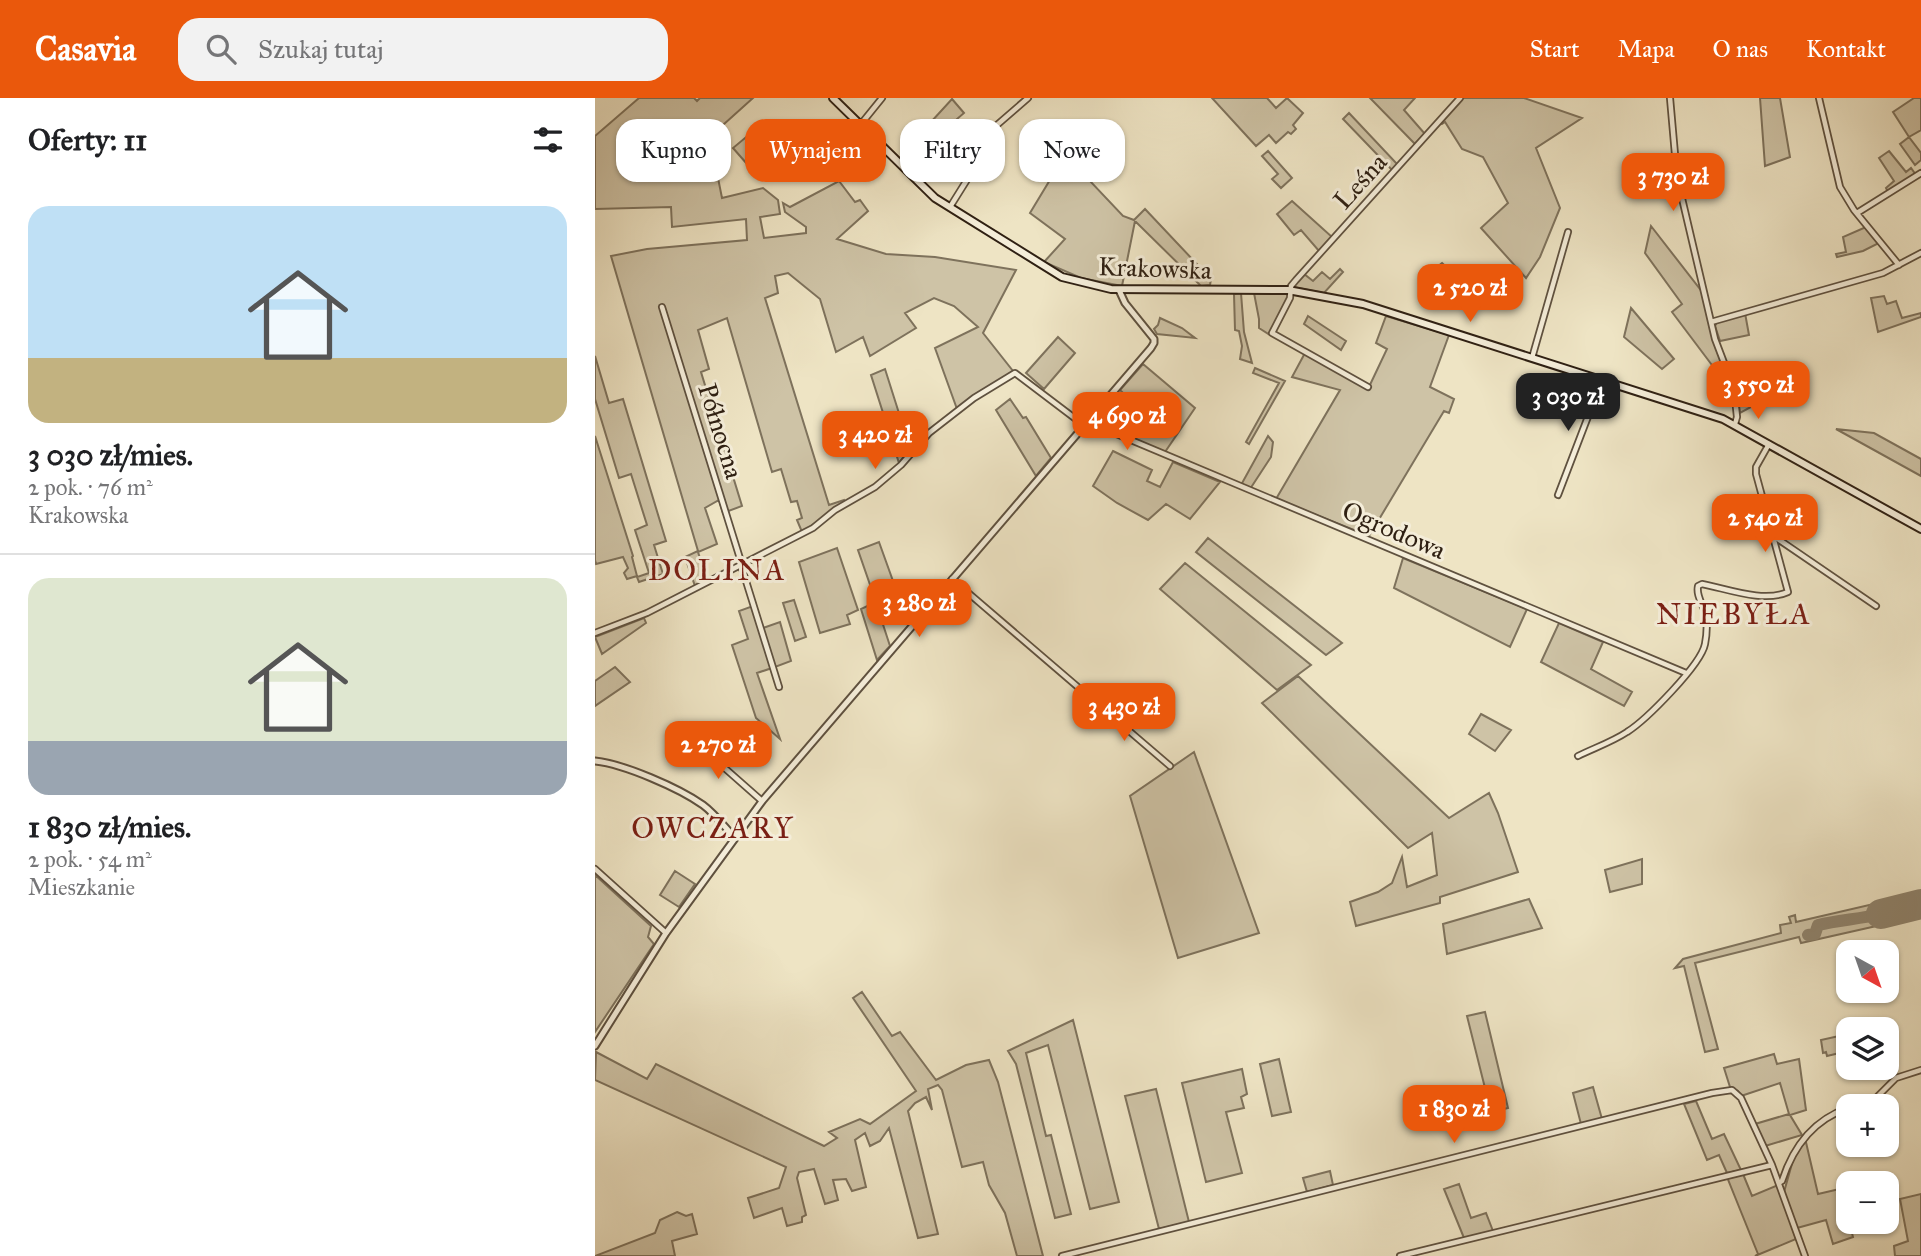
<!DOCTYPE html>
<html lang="pl">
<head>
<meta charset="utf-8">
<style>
  :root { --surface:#fff; --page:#f2f2f2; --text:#202124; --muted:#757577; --line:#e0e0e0; --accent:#ea580c }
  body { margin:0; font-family:"IM FELL Great Primer",serif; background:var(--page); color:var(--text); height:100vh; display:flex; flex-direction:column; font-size:26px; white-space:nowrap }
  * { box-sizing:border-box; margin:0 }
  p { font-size:23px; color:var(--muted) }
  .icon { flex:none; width:38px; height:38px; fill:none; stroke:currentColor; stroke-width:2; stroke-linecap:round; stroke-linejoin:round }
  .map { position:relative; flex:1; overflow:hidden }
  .drawer { display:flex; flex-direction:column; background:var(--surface); width:595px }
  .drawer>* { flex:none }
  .top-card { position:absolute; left:21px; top:21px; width:665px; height:63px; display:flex; gap:14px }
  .needle { width:46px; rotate:140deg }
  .fabs { position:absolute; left:1241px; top:842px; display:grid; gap:14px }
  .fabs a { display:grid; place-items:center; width:63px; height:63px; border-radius:14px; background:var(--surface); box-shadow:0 2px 5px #0004; font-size:35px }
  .price { position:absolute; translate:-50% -60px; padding:0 16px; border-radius:14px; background:var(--accent); color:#fff; font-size:23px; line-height:46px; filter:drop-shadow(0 2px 4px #0008) }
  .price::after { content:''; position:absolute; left:50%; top:42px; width:21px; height:16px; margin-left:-10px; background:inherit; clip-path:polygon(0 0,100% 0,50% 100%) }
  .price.selected { background:#222; color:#fff }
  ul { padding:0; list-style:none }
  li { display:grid; align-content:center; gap:14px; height:371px; padding:0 28px }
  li+li { border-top:2px solid var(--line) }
  li span { display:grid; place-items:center; height:217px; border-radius:21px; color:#555 }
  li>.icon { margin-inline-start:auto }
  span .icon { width:126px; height:126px; fill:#fffc; stroke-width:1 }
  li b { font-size:30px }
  h2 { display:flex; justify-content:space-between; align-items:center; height:84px; padding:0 28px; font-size:30px }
  .chip { padding:0 24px; border-radius:21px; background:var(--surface); box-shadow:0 2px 5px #0004; font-size:24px; line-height:63px }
  .chip.selected { background:var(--accent); color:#fff }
  header { display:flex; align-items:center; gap:42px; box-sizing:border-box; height:98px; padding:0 35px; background:var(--accent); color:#fff }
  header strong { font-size:33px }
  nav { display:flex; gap:38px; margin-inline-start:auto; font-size:24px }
  .search { width:490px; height:63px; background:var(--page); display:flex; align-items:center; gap:18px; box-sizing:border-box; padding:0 24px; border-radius:21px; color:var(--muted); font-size:26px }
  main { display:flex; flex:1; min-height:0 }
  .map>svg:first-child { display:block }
  .green { fill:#cec3a6; stroke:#7e725c; stroke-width:2 }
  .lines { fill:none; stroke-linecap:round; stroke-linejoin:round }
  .taxiway { stroke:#8e826c; stroke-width:12 }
  .runway { stroke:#8e826c; stroke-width:30 }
  .minor-casing { stroke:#5f513f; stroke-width:8 }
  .tertiary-casing { stroke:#5f513f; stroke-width:9 }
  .secondary-casing { stroke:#2f2013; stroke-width:10 }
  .minor { stroke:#f4edd9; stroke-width:4.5 }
  .tertiary { stroke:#f4edd9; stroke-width:5 }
  .secondary { stroke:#f4edd9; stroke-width:6 }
  .labels { text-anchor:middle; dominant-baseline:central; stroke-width:6; stroke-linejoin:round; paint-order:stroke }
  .street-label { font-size:26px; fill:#2f2013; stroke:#f4edd9 }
  .quarter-label { font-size:30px; letter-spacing:2px; fill:#7a1f14; stroke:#f4edd9 }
</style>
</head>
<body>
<header>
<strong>Casavia</strong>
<div class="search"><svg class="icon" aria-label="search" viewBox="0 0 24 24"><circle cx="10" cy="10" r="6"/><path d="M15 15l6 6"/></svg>Szukaj tutaj</div>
<nav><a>Start</a><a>Mapa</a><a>O nas</a><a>Kontakt</a></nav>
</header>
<main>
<section class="drawer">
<h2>Oferty: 11<svg class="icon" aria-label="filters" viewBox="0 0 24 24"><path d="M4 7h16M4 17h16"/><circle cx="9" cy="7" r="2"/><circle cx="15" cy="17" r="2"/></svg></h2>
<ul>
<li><span style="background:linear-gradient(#bfe0f5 70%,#c2b280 0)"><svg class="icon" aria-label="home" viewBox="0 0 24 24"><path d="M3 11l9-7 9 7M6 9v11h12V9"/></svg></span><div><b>3 030 zł/mies.</b><p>2 pok. · 76 m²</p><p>Krakowska</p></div></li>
<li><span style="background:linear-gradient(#dfe7d0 75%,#9aa5b1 0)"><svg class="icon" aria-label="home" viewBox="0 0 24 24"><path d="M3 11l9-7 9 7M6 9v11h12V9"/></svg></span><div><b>1 830 zł/mies.</b><p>2 pok. · 54 m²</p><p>Mieszkanie</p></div></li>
</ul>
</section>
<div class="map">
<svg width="1326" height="1158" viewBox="0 0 1326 1158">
  <rect width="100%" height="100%" fill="#eee4c4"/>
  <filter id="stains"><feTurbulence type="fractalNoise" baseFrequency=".00286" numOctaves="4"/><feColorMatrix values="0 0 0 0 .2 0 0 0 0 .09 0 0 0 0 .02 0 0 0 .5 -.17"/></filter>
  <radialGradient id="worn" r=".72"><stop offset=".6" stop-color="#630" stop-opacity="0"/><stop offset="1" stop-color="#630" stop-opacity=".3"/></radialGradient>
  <path class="green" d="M44,0H99L102,3L105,0H158L79,71L72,72L70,75H122L127,100L168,90L183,102L185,116L165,119L169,140L211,135V129L190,114L188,105L195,109L244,83L260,104L265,102L273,113L242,141L291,156L340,159L421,172L388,235L418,273L362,311L340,250L383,229L359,208L339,200L310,215L321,230L275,258L268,239L241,254L225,201L193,175L180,178L183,195L170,200L234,407L249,402L250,405L207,434L202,422L207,420L202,403L196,404L186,371L177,374L132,220L103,232L114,271L106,274L147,408L128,415L124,402L110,410L122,446L103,454L112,482L100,488L90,459L103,453L16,158L52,151L152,142L151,121L77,129L76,109L0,111V38Z
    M617,0H672L681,10L692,0L708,15L698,27L701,31L696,36L693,34L681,45L674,37L661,48Z
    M775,0H820L809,12L830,36L820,46Z
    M867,0H929L987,20L941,50L965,110L945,159L931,180L886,130L913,105L888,59L867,51L850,24L847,26L845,24Z
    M1165,0H1185L1195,59L1170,68Z
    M1319,0H1326V32L1314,39L1326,55V62L1320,67L1305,46L1314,39L1298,14Z
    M357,1L369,15L362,21L370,30L356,54L341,41L335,45L325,36Z
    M754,15L803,67L798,73L748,21Z
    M494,25L496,27L487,36L507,58L492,71L484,62L491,53L479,39Z
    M156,35L170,49L152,66L138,50Z
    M673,53L697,80L686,90L677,81L683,76L667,58Z
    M1294,53L1311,74L1316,70L1321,77L1293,94L1291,90L1299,83L1284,60Z
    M467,62L479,66L528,118L539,122L550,111L616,181L615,187L606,188L540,123L527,188L486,180L449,164L470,141L435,115Z
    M697,103L737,139L724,153L706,132L699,137L682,116Z
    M1056,128L1108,195L1138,295L1077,214L1087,206L1050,155Z
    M1271,129L1284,145L1268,153L1242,159L1241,156L1251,154L1248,139Z
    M847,165L882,198L876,206L837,173Z
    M745,171L748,174L729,195L698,189L709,176L718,183L727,174L735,181Z
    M646,195L649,234L657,265L645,261L647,248L644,233L640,232L639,196Z
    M659,195L691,196L694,198L675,237L664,230V221Z
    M1289,198L1292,206L1301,203L1307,220L1326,215V219L1283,234L1276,200Z
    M1036,210L1079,261L1067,271L1029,239Z
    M1150,215L1154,237L1125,243L1120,228L1122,224Z
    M713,218L751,243L746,252L709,226Z
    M791,218L854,237L835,289L859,301L854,315L849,313L774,438L681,401L745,292L697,279L710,255L773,291L792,251L781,245Z
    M565,220L587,230L600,240L562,236L559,231L563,227Z
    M463,239L480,255L449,291L431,275Z
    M0,258L14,305L28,301L71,443L59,447L68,476L44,484L42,479L54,475L40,432L52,427L36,376L24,380L0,301Z
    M548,266L600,310L570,354L537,340L552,322L540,309L543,305L538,301L536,303L525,292Z
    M660,270L690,283L654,346L651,344L684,285L658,275Z
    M290,271L315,350L304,365L276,277Z
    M1162,279L1167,303L1145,315L1141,284Z
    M415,301L428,320L431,319L456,360L441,378L401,312Z
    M1241,331L1279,335L1326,361V378Z
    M0,338L38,458L37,459L42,478L32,481L29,475L33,470L28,459L1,466L0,462Z
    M673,338L678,344L676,359L655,391L646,387Z
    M518,353L557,372L552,383L565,389L578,364L625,384L595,421L571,406L553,422L522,405L498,388Z
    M613,440L747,545L731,557L601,454Z
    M284,444L303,497L281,505L295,548L282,562L266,511L281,504L263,452Z
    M242,450L263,512L252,517L255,526L225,535L204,464Z
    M808,460L932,511L915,549L799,490Z
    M590,465L716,567L682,592L565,491Z
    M199,502L211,539L200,543L188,505Z
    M158,508L177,570L162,575L185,641L161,620L137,547L153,541L144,513Z
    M49,520L51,525L7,556L0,539Z
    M185,524L196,563L180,569L168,530Z
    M964,525L1008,544L996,571L1037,594L1029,608L946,564Z
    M20,569L35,584L0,608V583Z
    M703,578L854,720L894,695L903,715L923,774L845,799V805L761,828L755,804L783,794L797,785L807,759L812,789L842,777L837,735L813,750L667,605Z
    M886,616L916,632L900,653L874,636Z
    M599,654L664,835L583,860L535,698Z
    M1047,761V786L1015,794L1010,772Z
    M80,773L100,786L84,809L65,797Z
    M0,777L56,828L53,839L59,846L0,934Z
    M1326,795V818L1206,845L1204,839L1100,865L1123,951L1110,954L1089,868L1080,870L1088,861L1186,835L1185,827L1196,825L1194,819L1200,817L1201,824Z
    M934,801L947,830L852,856L848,826Z
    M267,894L297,938L305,934L341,982L371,967L394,962L403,984L448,1158H422L410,1115L394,1087L388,1064L367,1069L347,992L343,987L333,991L337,1012L331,999L320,1005L313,1013L343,1136L323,1140L294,1030L285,1043L275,1048L270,1035L260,1042L271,1089L257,1093L251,1081L238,1082L243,1102L230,1106L219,1071L204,1074L202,1080L211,1117L207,1119V1124L192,1128L187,1110L159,1120L153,1100L184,1090L191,1069L0,982L1,954L52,981L61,966L229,1048L242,1040L234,1034L265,1021L275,1026L321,993L258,900Z
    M890,914L913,1010L896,1014L872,918Z
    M478,922L524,1104L495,1111L453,947L431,955L451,1038L456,1037L476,1116L460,1120L421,966L413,953Z
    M1253,936V953L1232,958L1231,954L1228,955L1226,942Z
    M1179,956L1182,966L1204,961L1211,1012L1195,1017L1207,1037L1170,1048L1160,1026L1194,1016L1185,985L1146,998L1143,993L1135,989L1129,970Z
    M684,961L696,1014L677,1018L665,966Z
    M647,971L652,996L646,999L649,1010L631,1014L647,1075L611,1084L587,985Z
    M998,989L1007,1021L986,1026L978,995Z
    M561,991L594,1124L564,1131L530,998Z
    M1101,1003L1117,1041L1129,1036L1146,1072L1132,1075L1124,1057L1112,1062L1089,1006Z
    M1210,1040L1223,1096L1253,1089L1252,1116L1258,1139L1238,1146L1231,1122L1202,1130L1189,1094L1200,1055Z
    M735,1073L738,1087L712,1094L708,1080Z
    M1148,1076L1157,1098L1183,1087L1201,1141L1160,1158L1163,1156L1132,1079Z
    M864,1086L876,1120L891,1115L898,1133L869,1140L849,1091Z
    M1326,1096V1158H1300L1299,1148L1313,1143L1305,1101Z
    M82,1114L91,1118L97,1116L102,1136L77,1143L80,1158H0L60,1135L65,1122Z"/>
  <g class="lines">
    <path class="taxiway" d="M1213,837L1220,836L1223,827C1244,822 1265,821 1286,816"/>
    <path class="runway" d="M1286,816L1326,806"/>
    <defs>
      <path id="minor" d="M1075,0L1082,79L1120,241L1139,291L1142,319L1140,326
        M1224,0L1245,89L1259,112L1304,167
        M266,26L287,0
        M355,109L385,61L395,33L433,0
        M1262,115L1326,75
        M67,209L147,467
        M1116,224L1288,175L1326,155
        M937,260L973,134
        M773,289L677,235L695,200L696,188L701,182L865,0
        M493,324L1091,575
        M963,397L1007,282
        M1177,437L1281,508
        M146,467L184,589
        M357,481L575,668
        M0,535L52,515L218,430L240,412L280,389L306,367L334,335L379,300L420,275L490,328
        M99,643L167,703
        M983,658C999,650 1017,644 1032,634C1051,622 1106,567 1110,546C1112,536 1112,523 1110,514C1107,505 1101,497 1103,488L1107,486C1133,491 1168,505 1193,494L1161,376V369L1174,346
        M0,771L71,835
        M1259,1008L1280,1001L1301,980L1326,972
        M1184,1085L1187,1083C1198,1049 1218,1022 1253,1010
        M467,1158L1117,995L1137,992L1146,1000L1177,1067L1210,1158
        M805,1158L1177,1067"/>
      <path id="tertiary" d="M0,663C29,666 84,690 108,707C119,715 129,728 139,739
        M0,948L71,835L168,702L556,250L559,245V241L530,205L524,192"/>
      <path id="secondary" d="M238,0L340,100L467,179L516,191L693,192L768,206L1128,321L1326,431"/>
    </defs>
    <use href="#minor" class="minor-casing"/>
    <use href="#tertiary" class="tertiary-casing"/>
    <use href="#secondary" class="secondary-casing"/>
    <use href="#minor" class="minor"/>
    <use href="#tertiary" class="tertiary"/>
    <use href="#secondary" class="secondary"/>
  </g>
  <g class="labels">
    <g class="street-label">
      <text transform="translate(765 83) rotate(-48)">Leśna</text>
      <text transform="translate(560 170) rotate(2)">Krakowska</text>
      <text transform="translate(126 333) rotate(73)">Północna</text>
      <text transform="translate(799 432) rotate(23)">Ogrodowa</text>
    </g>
    <g class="quarter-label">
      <text x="122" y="472">DOLINA</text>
      <text x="1139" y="516">NIEBYŁA</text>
      <text x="118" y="730">OWCZARY</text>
    </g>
  </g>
  <rect width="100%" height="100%" filter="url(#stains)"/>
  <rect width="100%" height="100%" fill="url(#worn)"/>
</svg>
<div class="fabs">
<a><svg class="needle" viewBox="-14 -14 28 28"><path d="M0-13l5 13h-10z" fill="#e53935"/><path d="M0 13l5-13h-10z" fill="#757577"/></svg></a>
<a><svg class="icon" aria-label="layers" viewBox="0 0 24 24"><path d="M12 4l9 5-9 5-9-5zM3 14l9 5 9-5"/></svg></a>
<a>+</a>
<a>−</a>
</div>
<b class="price" style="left:1078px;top:115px">3 730 zł</b>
<b class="price" style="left:875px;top:226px">2 520 zł</b>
<b class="price" style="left:1163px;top:323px">3 550 zł</b>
<b class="price selected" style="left:973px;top:335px">3 030 zł</b>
<b class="price" style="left:532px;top:354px">4 690 zł</b>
<b class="price" style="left:280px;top:373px">3 420 zł</b>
<b class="price" style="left:1170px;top:456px">2 540 zł</b>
<b class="price" style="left:324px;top:541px">3 280 zł</b>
<b class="price" style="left:529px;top:645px">3 430 zł</b>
<b class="price" style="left:123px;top:683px">2 270 zł</b>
<b class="price" style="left:859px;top:1047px">1 830 zł</b>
<div class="top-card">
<a class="chip">Kupno</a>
<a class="chip selected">Wynajem</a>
<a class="chip">Filtry</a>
<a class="chip">Nowe</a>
</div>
</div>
</main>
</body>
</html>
